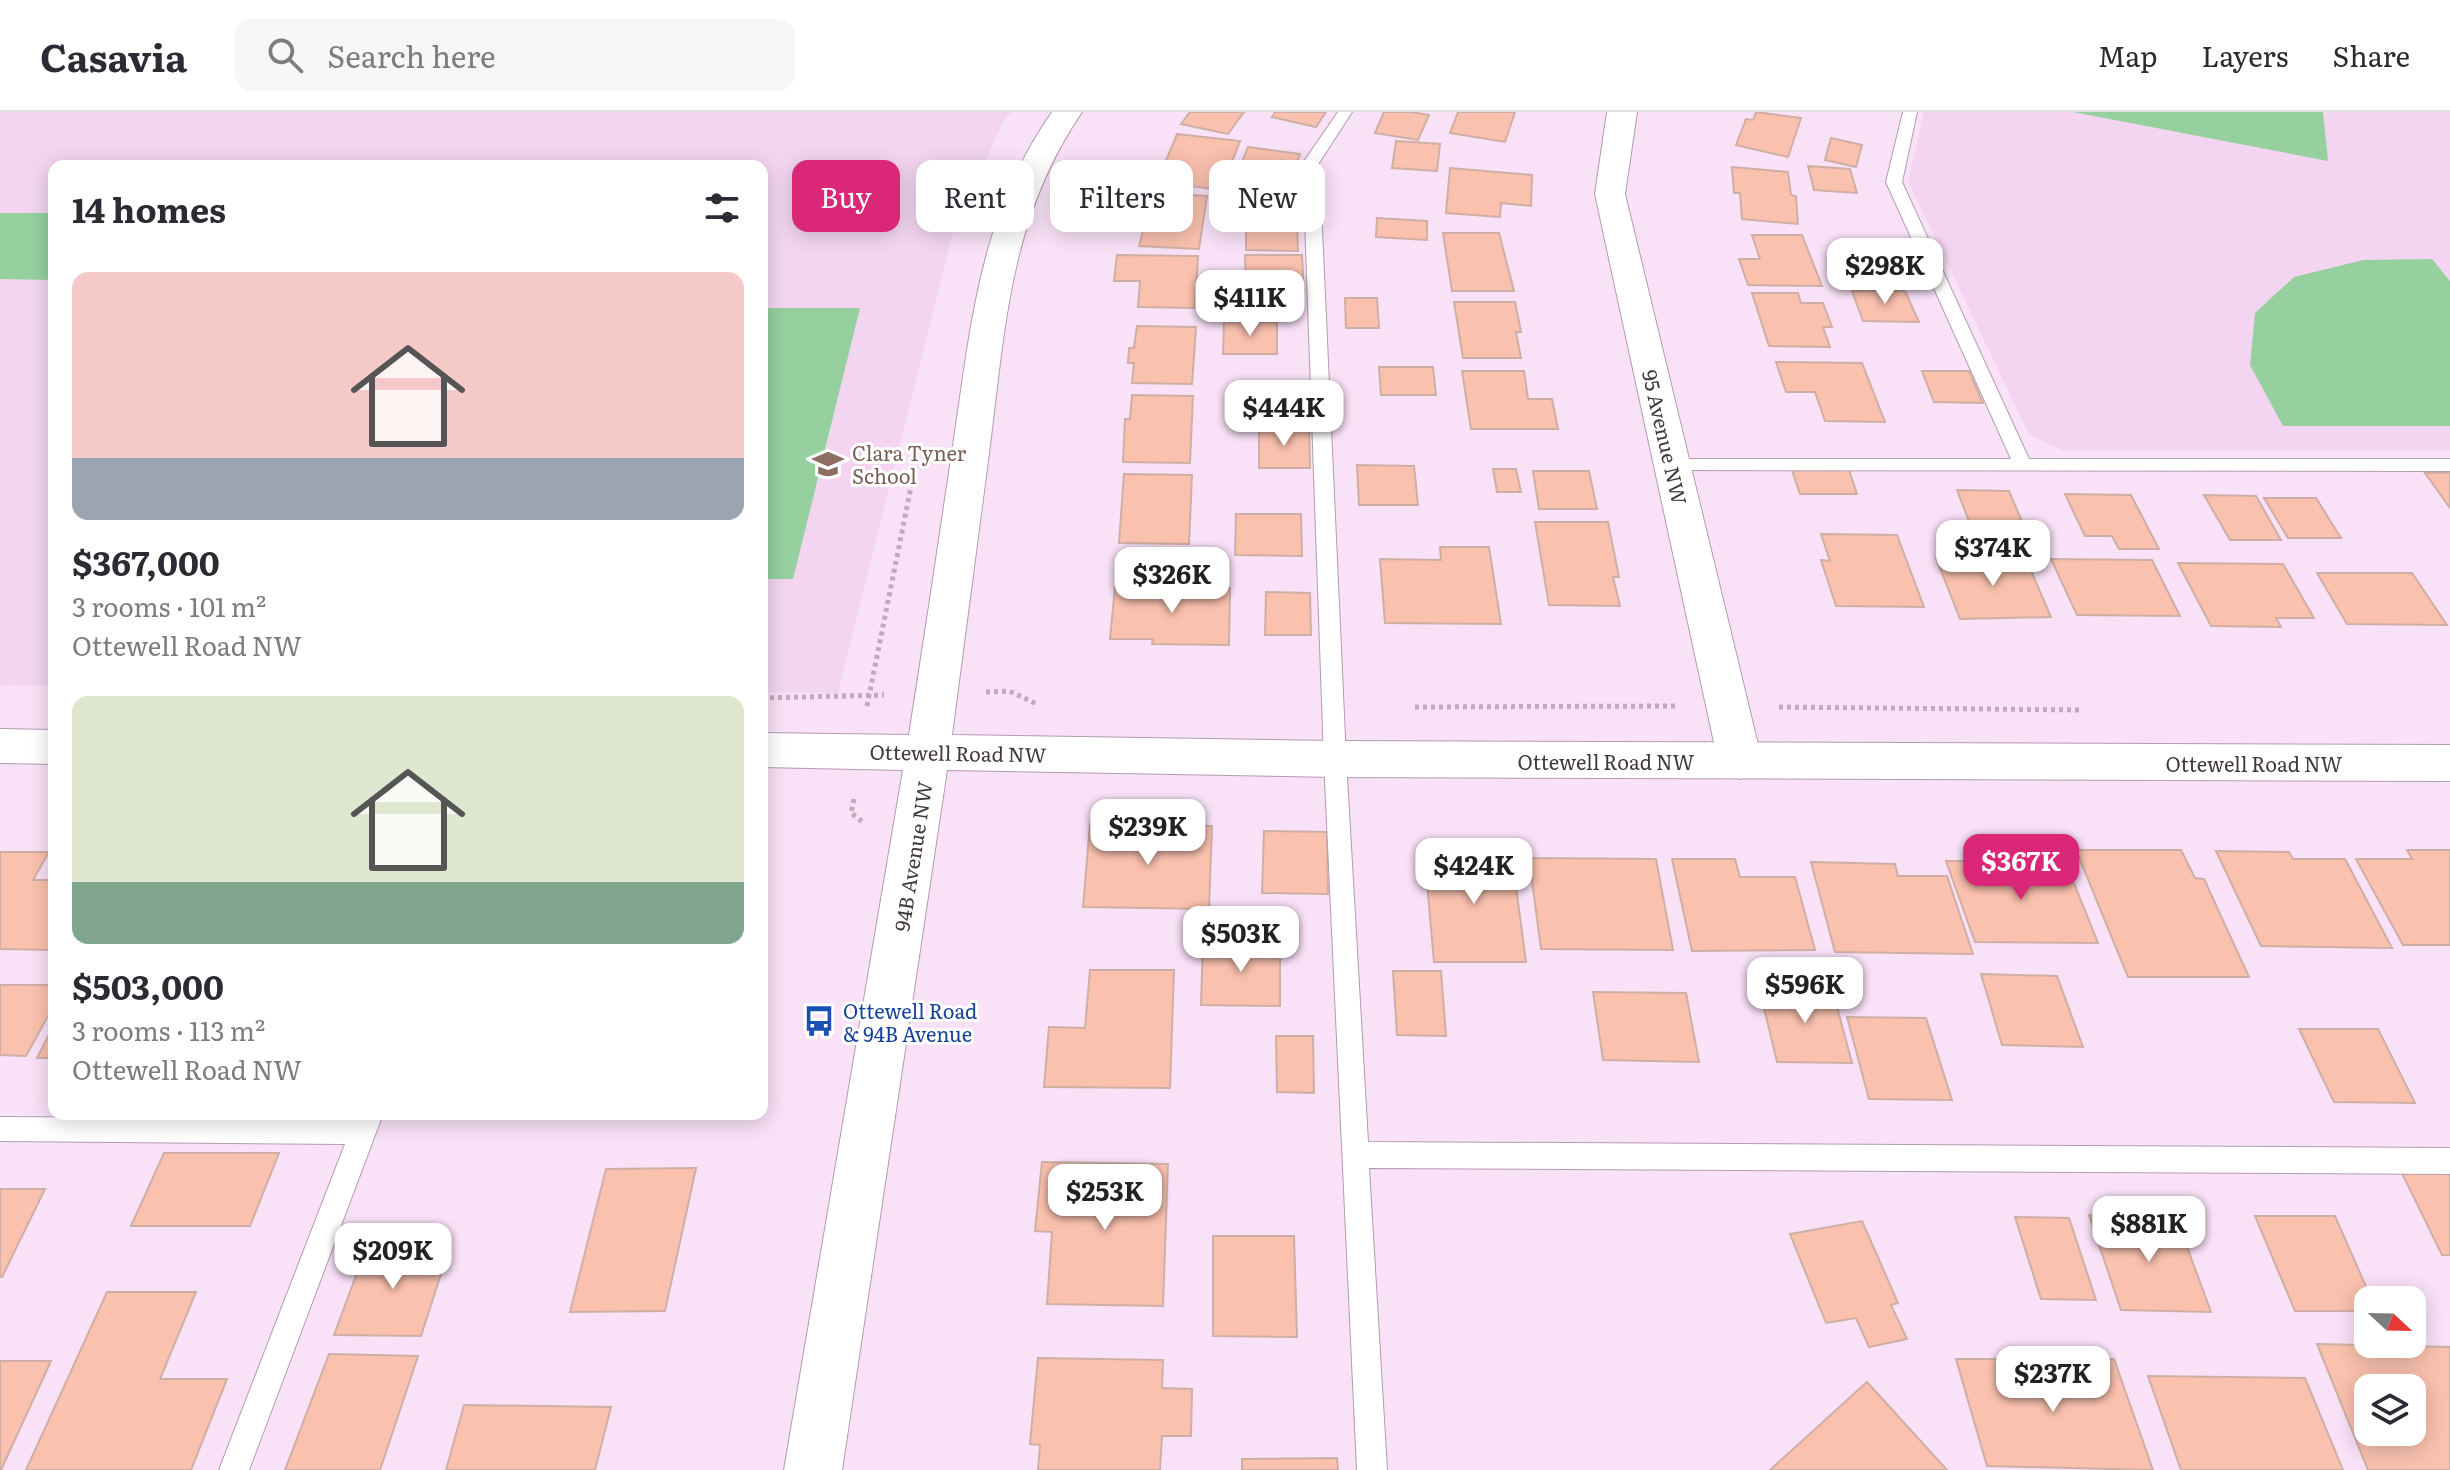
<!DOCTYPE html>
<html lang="en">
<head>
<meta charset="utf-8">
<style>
  :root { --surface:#fff; --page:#f7f7f7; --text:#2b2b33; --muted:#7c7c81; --line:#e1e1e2; --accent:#db2777 }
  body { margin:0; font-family:Literata,serif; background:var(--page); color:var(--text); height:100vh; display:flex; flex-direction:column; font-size:30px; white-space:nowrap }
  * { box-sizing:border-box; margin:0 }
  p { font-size:26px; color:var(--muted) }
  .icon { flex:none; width:44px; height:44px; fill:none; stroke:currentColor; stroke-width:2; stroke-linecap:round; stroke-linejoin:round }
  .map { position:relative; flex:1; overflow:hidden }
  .sheet { position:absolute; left:48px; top:48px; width:720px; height:960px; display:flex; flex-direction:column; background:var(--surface); border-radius:16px; box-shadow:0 4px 20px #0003 }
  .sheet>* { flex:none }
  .top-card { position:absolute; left:792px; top:48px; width:760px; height:72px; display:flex; gap:16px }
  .needle { width:52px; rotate:112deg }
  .fabs { position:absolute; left:2354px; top:1174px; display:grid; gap:16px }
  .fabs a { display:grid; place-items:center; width:72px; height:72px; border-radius:16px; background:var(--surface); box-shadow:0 4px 20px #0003; font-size:40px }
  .price { position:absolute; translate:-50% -68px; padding:0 18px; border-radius:16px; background:#fff; color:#222; font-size:26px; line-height:52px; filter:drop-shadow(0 2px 4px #0008) }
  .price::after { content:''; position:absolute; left:50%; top:48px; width:24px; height:18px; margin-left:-12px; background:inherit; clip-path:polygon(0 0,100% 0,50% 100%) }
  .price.current { background:var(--accent); color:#fff }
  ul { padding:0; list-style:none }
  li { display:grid; align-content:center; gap:16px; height:424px; padding:0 24px }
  li span { display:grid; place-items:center; height:248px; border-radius:16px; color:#555 }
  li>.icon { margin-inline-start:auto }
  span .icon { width:144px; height:144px; fill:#fffc; stroke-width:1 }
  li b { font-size:34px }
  h2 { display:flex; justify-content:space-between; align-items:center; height:96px; padding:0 24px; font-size:34px }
  .tag { padding:0 28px; border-radius:16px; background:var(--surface); box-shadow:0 4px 20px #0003; font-size:28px; line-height:72px }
  .tag.current { background:var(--accent); color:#fff }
  header { display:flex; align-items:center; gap:48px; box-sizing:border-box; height:112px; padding:0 40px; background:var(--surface); border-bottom:2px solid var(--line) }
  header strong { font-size:38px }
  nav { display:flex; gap:44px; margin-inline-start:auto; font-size:28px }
  .search { width:560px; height:72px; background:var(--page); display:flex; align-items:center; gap:20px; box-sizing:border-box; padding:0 28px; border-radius:16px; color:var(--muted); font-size:30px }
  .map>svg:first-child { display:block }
  .built { fill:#f3d5f1 }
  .green { fill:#96d09f }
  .building { fill:#fac1ae; stroke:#cfafa5; stroke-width:2; fill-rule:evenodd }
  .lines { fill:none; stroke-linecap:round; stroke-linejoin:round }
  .service-casing { stroke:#b29cb1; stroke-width:2 }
  .minor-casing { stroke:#b29cb1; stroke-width:2 }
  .tertiary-casing { stroke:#b29cb1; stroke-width:2 }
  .path-far1 { stroke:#bfabbd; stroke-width:4; stroke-dasharray:3 3; stroke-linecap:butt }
  .path { stroke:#bfabbd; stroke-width:5; stroke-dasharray:4 4; stroke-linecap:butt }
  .service { fill:#fff; fill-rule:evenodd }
  .minor { fill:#fff; fill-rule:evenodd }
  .tertiary { fill:#fff; fill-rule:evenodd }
  .labels { text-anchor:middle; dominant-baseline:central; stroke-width:6; stroke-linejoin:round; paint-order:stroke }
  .street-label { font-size:20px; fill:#423841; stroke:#fff }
  .education-label { font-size:20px; fill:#785e54; stroke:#fff; text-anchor:start }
  .transit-label { font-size:20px; fill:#164399; stroke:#fff; text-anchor:start }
</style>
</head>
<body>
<header>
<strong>Casavia</strong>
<div class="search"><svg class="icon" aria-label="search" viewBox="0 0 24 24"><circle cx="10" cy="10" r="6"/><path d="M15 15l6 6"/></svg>Search here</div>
<nav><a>Map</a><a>Layers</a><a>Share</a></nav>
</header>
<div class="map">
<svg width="2450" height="1358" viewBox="0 0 2450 1358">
  <rect width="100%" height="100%" fill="#f9e1f7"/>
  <path class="built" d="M0,0H1011L1004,8L952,124L838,581L762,580V54H54V574L0,573Z
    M1924,0H2450V339H2064L2029,322L1908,69Z"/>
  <path class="green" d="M2073,0H2323L2328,49Z
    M0,101H54V168L0,167Z
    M2432,147L2450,169V314H2283L2250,253L2255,201L2294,165L2363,148Z
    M762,196H860L793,467H762Z"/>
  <path class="building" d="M1190,0H1244L1228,22L1181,12Z
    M1275,0H1326L1316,15L1272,5Z
    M1384,0H1411L1429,3L1418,28L1375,21Z
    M1458,0H1515L1505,30L1450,21Z
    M1756,0L1801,6L1788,45L1736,33L1746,7L1753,8Z
    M1177,22L1240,29L1221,78L1157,70Z
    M1831,26L1862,33L1856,55L1825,48Z
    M1396,29L1440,32L1437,59L1392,56Z
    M1248,35L1300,42L1291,67L1238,60Z
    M1808,54L1850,57L1857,81L1814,78Z
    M1732,55L1788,60L1791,83L1796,84L1798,112L1742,107L1740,81H1734Z
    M1450,56L1532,63L1531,94L1501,91L1500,105L1446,101Z
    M1153,81L1207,84L1199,137L1139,134Z
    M1377,106L1427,109V128L1376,125Z
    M1246,109L1297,110L1298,139L1246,138Z
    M1443,121H1499L1514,179H1452Z
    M1752,123H1802L1822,174L1748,173L1739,147H1760Z
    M1117,143L1198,144L1195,196L1138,195L1140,169H1114Z
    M1245,143H1302L1304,179L1246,180Z
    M1845,148L1892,149L1904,177L1855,176Z
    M1852,179H1905L1919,210L1863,209Z
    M1752,181H1798L1801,191H1823L1832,215H1823L1830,235L1769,234Z
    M1345,186H1377L1379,216H1346Z
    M1454,190H1515L1521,220H1516L1521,246H1463Z
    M1224,209L1277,210V242H1223Z
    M1137,214L1196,215L1192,272L1132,271L1134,251H1128L1129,236H1134Z
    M1776,250L1862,251L1885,310L1825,309L1815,280H1786Z
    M1379,255H1433L1436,283H1381Z
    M1462,259H1524L1528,287H1552L1558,317H1471Z
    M1922,259H1969L1983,291L1934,290Z
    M1132,283L1193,284L1190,351L1123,350L1125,307H1130Z
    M1259,315H1309L1310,356H1259Z
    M1357,353L1414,354L1418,393H1359Z
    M1791,355H1848L1857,382H1800Z
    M1493,357H1516L1521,380H1497Z
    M1533,359H1589L1597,397H1539Z
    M2425,361H2450V396Z
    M1124,362L1192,363L1189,432L1119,431Z
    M1957,378L2009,379L2029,426L1975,425Z
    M2065,382L2131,383L2159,437H2119L2112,424H2085Z
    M2204,383L2256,384L2281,428H2230Z
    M2264,386H2316L2341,426H2288Z
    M1236,402H1301L1302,444L1235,443Z
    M1535,410H1608L1619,465H1613L1620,494L1549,493Z
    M1821,422L1897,423L1924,495L1836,494L1821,448L1830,449Z
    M1440,435H1489L1501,512L1385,511L1380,447L1441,448Z
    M1936,446L2026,447L2051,505L1960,507Z
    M2051,447L2152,448L2180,504L2077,503Z
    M2178,451L2283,452L2314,506H2276L2281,515L2211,514Z
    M2317,461H2412L2447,513L2347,512Z
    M1115,475L1230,476L1229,533L1152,532L1153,527H1110Z
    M1266,480L1310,481L1311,523H1265Z
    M1090,712L1212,714L1209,797L1083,795Z
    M1264,719L1327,720L1328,782L1262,781Z
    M1424,737H1511L1526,850H1434Z
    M2076,738H2181L2195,766L2204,767L2249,865H2128Z
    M2407,738H2450V833H2403L2356,747H2412Z
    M2216,739L2289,740L2293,747H2345L2392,836L2261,834Z
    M0,740H49L33,768H54V838L0,837Z
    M1529,746L1656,747L1673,838L1541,837Z
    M1672,747H1735L1740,765H1795L1815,838L1692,839Z
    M1946,749H2065L2098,831L1975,830Z
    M1811,750L1895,752L1898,764H1947L1973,842L1835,840Z
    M1203,829L1280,830V894L1201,893Z
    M1090,858H1174L1170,976L1044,975L1049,915L1085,916Z
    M1393,859H1441L1446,924L1397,923Z
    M1981,862L2057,864L2083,935L2002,933Z
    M0,873H54V893L26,944L0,943Z
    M1759,875L1832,876L1852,951L1777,950Z
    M1593,880L1686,881L1699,950L1603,948Z
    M1847,905L1926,906L1952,988L1869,987Z
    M54,913V946H37Z
    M2299,917H2378L2415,991L2334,990Z
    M1276,924H1313L1314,981L1277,980Z
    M164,1041H279L250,1114H131Z
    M1042,1050L1168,1052L1163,1194L1047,1192L1052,1120L1035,1119Z
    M2397,1051H2450V1143H2442Z
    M696,1056L665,1199L570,1200L606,1057Z
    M0,1077H45L2,1165H0Z
    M2089,1103L2176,1105L2211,1200L2121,1198Z
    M2255,1104H2335L2372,1188H2368V1199H2295Z
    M2015,1105L2069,1106L2096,1188L2041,1187Z
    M1862,1109L1898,1191L1891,1193L1907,1227L1869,1235L1856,1206L1826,1211L1790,1122Z
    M1213,1124H1294L1297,1225L1213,1224Z
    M367,1134H450L421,1224L334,1223Z
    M107,1180H196L160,1267H227L191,1358H26Z
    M2317,1232L2450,1235V1358H2368ZM2368,1276H2412V1320H2368Z
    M329,1242L418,1244L380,1358H285Z
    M1038,1246L1163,1248L1162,1276L1192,1277L1191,1324H1162L1160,1358H1038L1040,1333L1030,1332Z
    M1956,1247H2114L2153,1358L1987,1354Z
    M0,1249H51L1,1358H0Z
    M2148,1264L2305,1266L2343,1358H2181Z
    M1867,1270L1947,1358H1770Z
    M464,1293L611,1295L595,1358H446Z
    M1337,1346L1338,1358H1242V1347Z"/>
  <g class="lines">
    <defs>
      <path id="service" d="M1338,0H1352L1319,51L1346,647L1368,1030L2450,1036V1062L1369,1056L1387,1358H1357L1324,647L1303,51Z
        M1903,0H1917L1902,70L2029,347H2450V359L1665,358L1663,353L1672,347H2011L1886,70Z
        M357,1002H383L249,1358H219L345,1032L0,1029V1005L355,1007Z"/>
      <path id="minor" d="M1607,0H1637L1625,82L1762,649L1755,662L1740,667L1725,662L1718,649L1595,82Z"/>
      <path id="tertiary" d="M1052,0H1082C1009,107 1005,217 989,341C977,435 964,529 952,623L1335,629L2450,633V669L1335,665L947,658L842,1358H784L903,658L762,655V621L909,623C924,529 938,434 952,340C971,216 978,106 1052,0Z
        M0,617L54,618V652L0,651Z"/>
    </defs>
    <use href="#service" class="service-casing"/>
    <use href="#minor" class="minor-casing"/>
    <use href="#tertiary" class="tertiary-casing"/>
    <path class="path-far1" d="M916,352L917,345"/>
    <path class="path" d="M986,580L1009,579L1037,592
      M762,586L884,583
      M867,594L916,350
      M1415,595L1677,594
      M1779,595L2081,598
      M854,687L851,701L864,711"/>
    <use href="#service" class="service"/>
    <use href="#minor" class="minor"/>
    <use href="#tertiary" class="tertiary"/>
  </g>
  <defs>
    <symbol id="school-bare" viewBox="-9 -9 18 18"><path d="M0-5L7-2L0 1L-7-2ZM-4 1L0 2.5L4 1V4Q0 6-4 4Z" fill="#8d6e63" stroke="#fff" stroke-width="2.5" paint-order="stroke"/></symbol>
    <symbol id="bus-bare" viewBox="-9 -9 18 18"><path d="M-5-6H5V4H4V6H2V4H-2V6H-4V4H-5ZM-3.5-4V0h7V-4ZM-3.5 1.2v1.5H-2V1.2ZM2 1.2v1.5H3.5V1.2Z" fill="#1a4fb4" stroke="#fff" stroke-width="2.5" paint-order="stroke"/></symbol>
  </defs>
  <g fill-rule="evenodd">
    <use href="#school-bare" x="806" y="330" width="44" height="44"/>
    <use href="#bus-bare" x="797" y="887" width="44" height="44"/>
  </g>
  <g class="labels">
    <g class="street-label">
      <text transform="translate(1666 325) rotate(77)">95 Avenue NW</text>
      <text transform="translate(958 640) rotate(1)">Ottewell Road NW</text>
      <text x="1606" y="649">Ottewell Road NW</text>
      <text x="2254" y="651">Ottewell Road NW</text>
      <text transform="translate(912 744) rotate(-81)">94B Avenue NW</text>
    </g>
    <g class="education-label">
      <text x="852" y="340">Clara Tyner<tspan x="852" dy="23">School</tspan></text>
    </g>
    <g class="transit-label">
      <text x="843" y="898">Ottewell Road<tspan x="843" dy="23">&amp; 94B Avenue</tspan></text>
    </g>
  </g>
</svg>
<div class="fabs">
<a><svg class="needle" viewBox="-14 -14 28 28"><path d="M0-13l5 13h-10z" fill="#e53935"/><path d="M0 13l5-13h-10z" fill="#7c7c81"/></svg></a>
<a><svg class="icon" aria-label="layers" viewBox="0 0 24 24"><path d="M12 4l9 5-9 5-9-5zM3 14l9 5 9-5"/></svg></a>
</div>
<b class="price" style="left:1885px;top:194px">$298K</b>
<b class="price" style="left:1250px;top:226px">$411K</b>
<b class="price" style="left:1284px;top:336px">$444K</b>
<b class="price" style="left:1993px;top:476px">$374K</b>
<b class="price" style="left:1172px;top:503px">$326K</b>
<b class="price" style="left:1148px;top:755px">$239K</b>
<b class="price current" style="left:2021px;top:790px">$367K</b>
<b class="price" style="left:1474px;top:794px">$424K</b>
<b class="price" style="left:1241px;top:862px">$503K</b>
<b class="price" style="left:1805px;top:913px">$596K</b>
<b class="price" style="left:1105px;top:1120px">$253K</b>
<b class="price" style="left:2149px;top:1152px">$881K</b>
<b class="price" style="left:393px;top:1179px">$209K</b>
<b class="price" style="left:2053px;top:1302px">$237K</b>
<div class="top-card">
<a class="tag current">Buy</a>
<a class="tag">Rent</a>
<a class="tag">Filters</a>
<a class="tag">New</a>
</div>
<section class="sheet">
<h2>14 homes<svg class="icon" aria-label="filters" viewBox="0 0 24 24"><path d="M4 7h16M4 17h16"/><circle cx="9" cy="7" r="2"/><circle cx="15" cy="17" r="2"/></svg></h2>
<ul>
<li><span style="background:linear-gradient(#f6c9c9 75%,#9aa5b1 0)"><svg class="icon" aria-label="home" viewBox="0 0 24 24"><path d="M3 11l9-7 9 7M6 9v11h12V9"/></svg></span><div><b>$367,000</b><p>3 rooms · 101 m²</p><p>Ottewell Road NW</p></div></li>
<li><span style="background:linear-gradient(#dfe7d0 75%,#7fa58c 0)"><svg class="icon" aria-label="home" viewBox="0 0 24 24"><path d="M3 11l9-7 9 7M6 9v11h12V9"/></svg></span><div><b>$503,000</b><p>3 rooms · 113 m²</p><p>Ottewell Road NW</p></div></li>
</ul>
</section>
</div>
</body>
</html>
